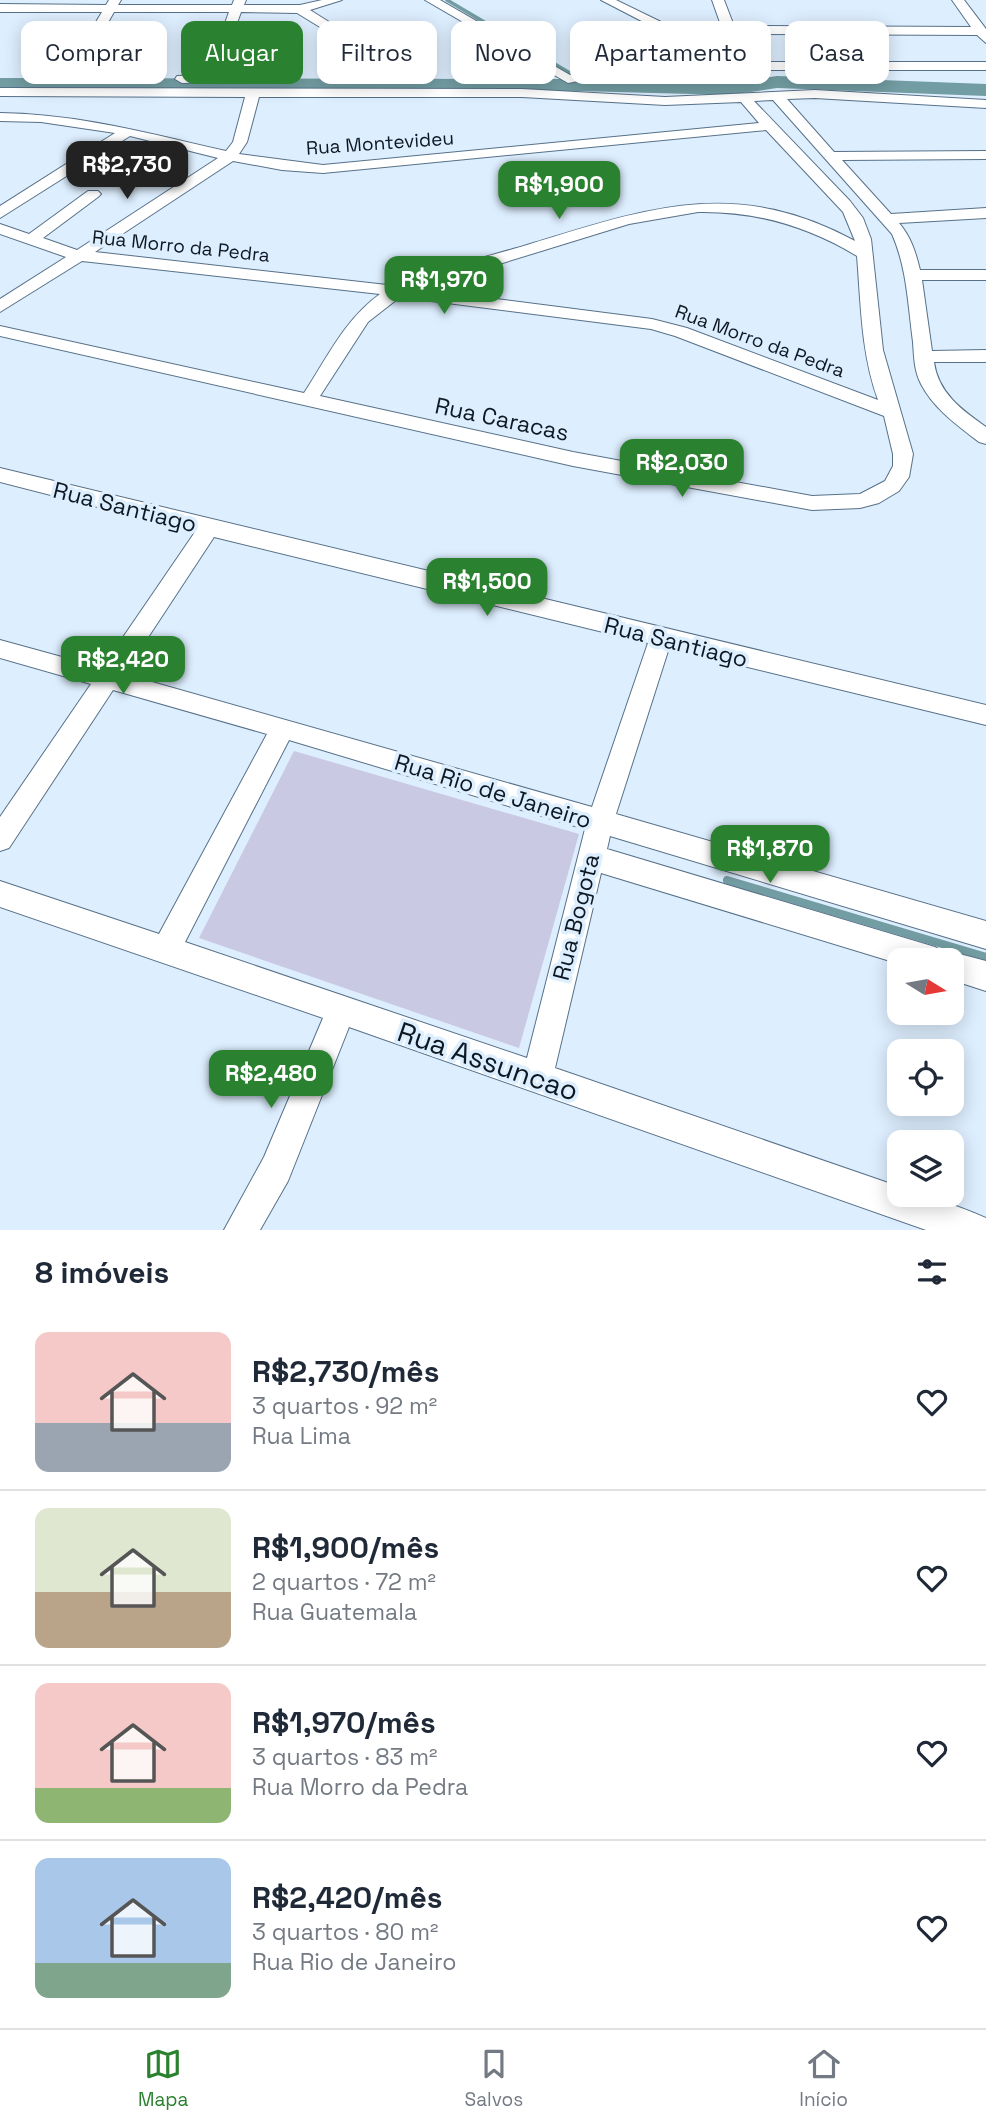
<!DOCTYPE html>
<html lang="pt">
<head>
<meta charset="utf-8">
<style>
  :root { --surface:#fff; --page:#f6f6f7; --text:#1f2937; --muted:#747a83; --line:#e0e1e3; --accent:#2a812f }
  body { margin:0; font-family:"Space Grotesk",sans-serif; background:var(--page); color:var(--text); height:100vh; display:flex; flex-direction:column; font-size:26px; white-space:nowrap }
  * { box-sizing:border-box; margin:0 }
  p { font-size:23px; color:var(--muted) }
  .icon { flex:none; width:38px; height:38px; fill:none; stroke:currentColor; stroke-width:2; stroke-linecap:round; stroke-linejoin:round }
  .map { position:relative; height:1230px; overflow:hidden }
  .details { display:flex; flex-direction:column; background:var(--surface); flex:1 }
  .details>* { flex:none }
  .guide { position:absolute; left:21px; top:21px; width:945px; height:63px; display:flex; gap:14px }
  .needle { width:46px; rotate:101deg }
  .buttons { position:absolute; left:887px; top:948px; display:grid; gap:14px }
  .buttons a { display:grid; place-items:center; width:77px; height:77px; border-radius:14px; background:var(--surface); box-shadow:0 4px 18px #0003; font-size:35px }
  .price { position:absolute; translate:-50% -60px; padding:0 16px; border-radius:14px; background:var(--accent); color:#fff; font-size:23px; line-height:46px; filter:drop-shadow(0 2px 4px #0008) }
  .price::after { content:''; position:absolute; left:50%; top:42px; width:21px; height:16px; margin-left:-10px; background:inherit; clip-path:polygon(0 0,100% 0,50% 100%) }
  .price.selected { background:#222; color:#fff }
  ul { padding:0; list-style:none }
  li { display:flex; align-items:center; gap:21px; height:175px; padding:0 35px }
  li+li { border-top:2px solid var(--line) }
  li span { display:grid; place-items:center; flex:none; width:196px; height:140px; border-radius:14px; color:#555 }
  li>.icon { margin-inline-start:auto }
  span .icon { width:84px; height:84px; fill:#fffc; stroke-width:1 }
  li b { font-size:30px }
  h2 { display:flex; justify-content:space-between; align-items:center; height:84px; padding:0 35px; font-size:30px }
  .pill { padding:0 24px; border-radius:14px; background:var(--surface); box-shadow:0 4px 18px #0003; font-size:24px; line-height:63px }
  .pill.selected { background:var(--accent); color:#fff }
  .menu { display:flex; justify-content:space-around; align-items:center; height:98px; border-top:2px solid var(--line); background:var(--surface); font-size:19px; color:var(--muted) }
  .menu a { display:grid; justify-items:center; gap:4px }
  .menu .selected { color:var(--accent) }
  .map>svg:first-child { display:block }
  .green { fill:#cac9e4 }
  .lines { fill:none; stroke-linecap:round; stroke-linejoin:round }
  .stream-far1 { stroke:#729da2; stroke-width:3.5 }
  .stream { stroke:#729da2; stroke-width:8 }
  .river { fill:#729da2; fill-rule:evenodd }
  .street-casing { stroke:#577189; stroke-width:2 }
  .street { fill:#fff; fill-rule:evenodd }
  .labels { text-anchor:middle; dominant-baseline:central; stroke-width:7; stroke-linejoin:round; paint-order:stroke }
  .far-street-label { font-size:19px; fill:#0e1822; stroke:#ddeefe }
  .street-label { font-size:23px; fill:#0e1822; stroke:#ddeefe }
  .near-street-label { font-size:28px; fill:#0e1822; stroke:#ddeefe }
</style>
</head>
<body>
<div class="map">
<svg width="986" height="1230" viewBox="0 0 986 1230">
  <rect width="100%" height="100%" fill="#ddeefe"/>
  <path class="green" d="M294,751L579,834L519,1048L199,938Z"/>
  <g class="lines">
    <path class="stream-far1" d="M447,0L575,76L578,85"/>
    <path class="stream" d="M727,880L986,957"/>
    <path class="river" d="M777,76L986,84V96L777,88L730,95L578,91L0,90V78L578,79L730,83Z"/>
    <defs>
      <path id="street" d="M109,0H121L118,5H232L234,0H246L244,5H300L322,0H342L310,10L393,62L392,65H382L297,13L241,12L216,82L182,83L175,79L177,76L206,75L229,12H114L77,77L70,81L63,77L102,12H0V4L106,5Z
        M425,0H440L570,75L635,62H691L694,53L688,45L601,0H616L696,39L706,53L704,62H734L712,0H724L734,26L971,27L952,0H964L986,29V43L977,35L737,34L747,62H986V70H635L568,83Z
        M0,88L522,89L665,97L815,90L986,100V108L815,98L787,99L834,152L986,151V159L842,160L891,214L986,208V218L899,223C911,237 916,253 920,270H986V280H922L932,351L986,350V362H934C938,393 962,410 986,427V444L979,442C957,425 934,409 921,384C914,371 914,356 913,342C908,305 907,268 892,234L773,100L754,101L850,201L863,218L871,239L883,350L913,454L909,477L899,491L879,503L860,508L812,510L573,466L0,336V326L304,393C327,358 345,319 380,294L82,261L0,312V299L66,257L0,234V224L29,234L88,191H98L101,194L98,197L43,238L77,250L218,158L130,136L0,218V206L115,133L41,122L0,121V113C79,114 150,134 226,151L233,142L245,97L0,96ZM259,97H522L665,105L741,102L759,123L323,165L239,154L247,142ZM766,130L843,212L855,241C735,176 648,208 527,245C483,258 438,268 396,286L95,252L233,161L282,170L323,173ZM698,212C756,211 807,226 857,256C861,305 861,353 878,400L687,328L652,319L418,289L629,224ZM400,297L651,329L675,336L884,416L893,454V466L885,481L860,494L812,496L573,452L320,396L368,322Z
        M0,468L986,705V725L669,648L616,814L986,921V949L610,836L607,849L935,947L946,954L952,952L986,961V991L952,980V961H900V964L601,873L555,1068L900,1187V1195C930,1195 958,1206 986,1218V1230H926L349,1027L288,1181L260,1230H224L264,1157L323,1018L0,907V881L159,934L267,734L113,690L9,848L0,851V817L91,684L0,658V640L102,668L195,532L0,482ZM214,537L648,643L592,807L124,674ZM289,740L585,829L527,1058L185,942Z"/>
    </defs>
    <use href="#street" class="street-casing"/>
    <use href="#street" class="street"/>
  </g>
  <g class="labels">
    <g class="far-street-label">
      <text transform="translate(380 143) rotate(-4)">Rua Montevideu</text>
      <text transform="translate(181 246) rotate(6)">Rua Morro da Pedra</text>
      <text transform="translate(760 341) rotate(20)">Rua Morro da Pedra</text>
    </g>
    <g class="street-label">
      <text transform="translate(502 419) rotate(12)">Rua Caracas</text>
      <text transform="translate(125 507) rotate(14)">Rua Santiago</text>
      <text transform="translate(676 642) rotate(14)">Rua Santiago</text>
      <text transform="translate(493 791) rotate(17)">Rua Rio de Janeiro</text>
      <text transform="translate(576 917) rotate(-76)">Rua Bogota</text>
    </g>
    <g class="near-street-label">
      <text transform="translate(488 1061) rotate(19)">Rua Assuncao</text>
    </g>
  </g>
</svg>
<div class="buttons">
<a><svg class="needle" viewBox="-14 -14 28 28"><path d="M0-13l5 13h-10z" fill="#e53935"/><path d="M0 13l5-13h-10z" fill="#747a83"/></svg></a>
<a><svg class="icon" aria-label="locate" viewBox="0 0 24 24"><circle cx="12" cy="12" r="6"/><path d="M12 2v4M12 18v4M2 12h4M18 12h4"/></svg></a>
<a><svg class="icon" aria-label="layers" viewBox="0 0 24 24"><path d="M12 4l9 5-9 5-9-5zM3 14l9 5 9-5"/></svg></a>
</div>
<b class="price selected" style="left:127px;top:201px">R$2,730</b>
<b class="price" style="left:559px;top:221px">R$1,900</b>
<b class="price" style="left:444px;top:316px">R$1,970</b>
<b class="price" style="left:682px;top:499px">R$2,030</b>
<b class="price" style="left:487px;top:618px">R$1,500</b>
<b class="price" style="left:123px;top:696px">R$2,420</b>
<b class="price" style="left:770px;top:885px">R$1,870</b>
<b class="price" style="left:271px;top:1110px">R$2,480</b>
<div class="guide">
<a class="pill">Comprar</a>
<a class="pill selected">Alugar</a>
<a class="pill">Filtros</a>
<a class="pill">Novo</a>
<a class="pill">Apartamento</a>
<a class="pill">Casa</a>
</div>
</div>
<section class="details">
<h2>8 imóveis<svg class="icon" aria-label="filters" viewBox="0 0 24 24"><path d="M4 7h16M4 17h16"/><circle cx="9" cy="7" r="2"/><circle cx="15" cy="17" r="2"/></svg></h2>
<ul>
<li><span style="background:linear-gradient(#f6c9c9 65%,#9aa5b1 0)"><svg class="icon" aria-label="home" viewBox="0 0 24 24"><path d="M3 11l9-7 9 7M6 9v11h12V9"/></svg></span><div><b>R$2,730/mês</b><p>3 quartos · 92 m²</p><p>Rua Lima</p></div><svg class="icon" aria-label="heart" viewBox="0 0 24 24"><path d="M12 20l-8-8c-3-5 5-10 8-4 3-6 11-1 8 4z"/></svg></li>
<li><span style="background:linear-gradient(#dfe7d0 60%,#b9a48a 0)"><svg class="icon" aria-label="home" viewBox="0 0 24 24"><path d="M3 11l9-7 9 7M6 9v11h12V9"/></svg></span><div><b>R$1,900/mês</b><p>2 quartos · 72 m²</p><p>Rua Guatemala</p></div><svg class="icon" aria-label="heart" viewBox="0 0 24 24"><path d="M12 20l-8-8c-3-5 5-10 8-4 3-6 11-1 8 4z"/></svg></li>
<li><span style="background:linear-gradient(#f6c9c9 75%,#8fb573 0)"><svg class="icon" aria-label="home" viewBox="0 0 24 24"><path d="M3 11l9-7 9 7M6 9v11h12V9"/></svg></span><div><b>R$1,970/mês</b><p>3 quartos · 83 m²</p><p>Rua Morro da Pedra</p></div><svg class="icon" aria-label="heart" viewBox="0 0 24 24"><path d="M12 20l-8-8c-3-5 5-10 8-4 3-6 11-1 8 4z"/></svg></li>
<li><span style="background:linear-gradient(#a9c7e8 75%,#7fa58c 0)"><svg class="icon" aria-label="home" viewBox="0 0 24 24"><path d="M3 11l9-7 9 7M6 9v11h12V9"/></svg></span><div><b>R$2,420/mês</b><p>3 quartos · 80 m²</p><p>Rua Rio de Janeiro</p></div><svg class="icon" aria-label="heart" viewBox="0 0 24 24"><path d="M12 20l-8-8c-3-5 5-10 8-4 3-6 11-1 8 4z"/></svg></li>
</ul>
</section>
<nav class="menu">
<a class="selected"><svg class="icon" aria-label="map" viewBox="0 0 24 24"><path d="M3 6l6-2 6 2 6-2v14l-6 2-6-2-6 2zM9 4v14M15 6v14"/></svg>Mapa</a>
<a><svg class="icon" aria-label="saved" viewBox="0 0 24 24"><path d="M7 4h10v16l-5-4-5 4z"/></svg>Salvos</a>
<a><svg class="icon" aria-label="home" viewBox="0 0 24 24"><path d="M3 11l9-7 9 7M6 9v11h12V9"/></svg>Início</a>
</nav>
</body>
</html>
